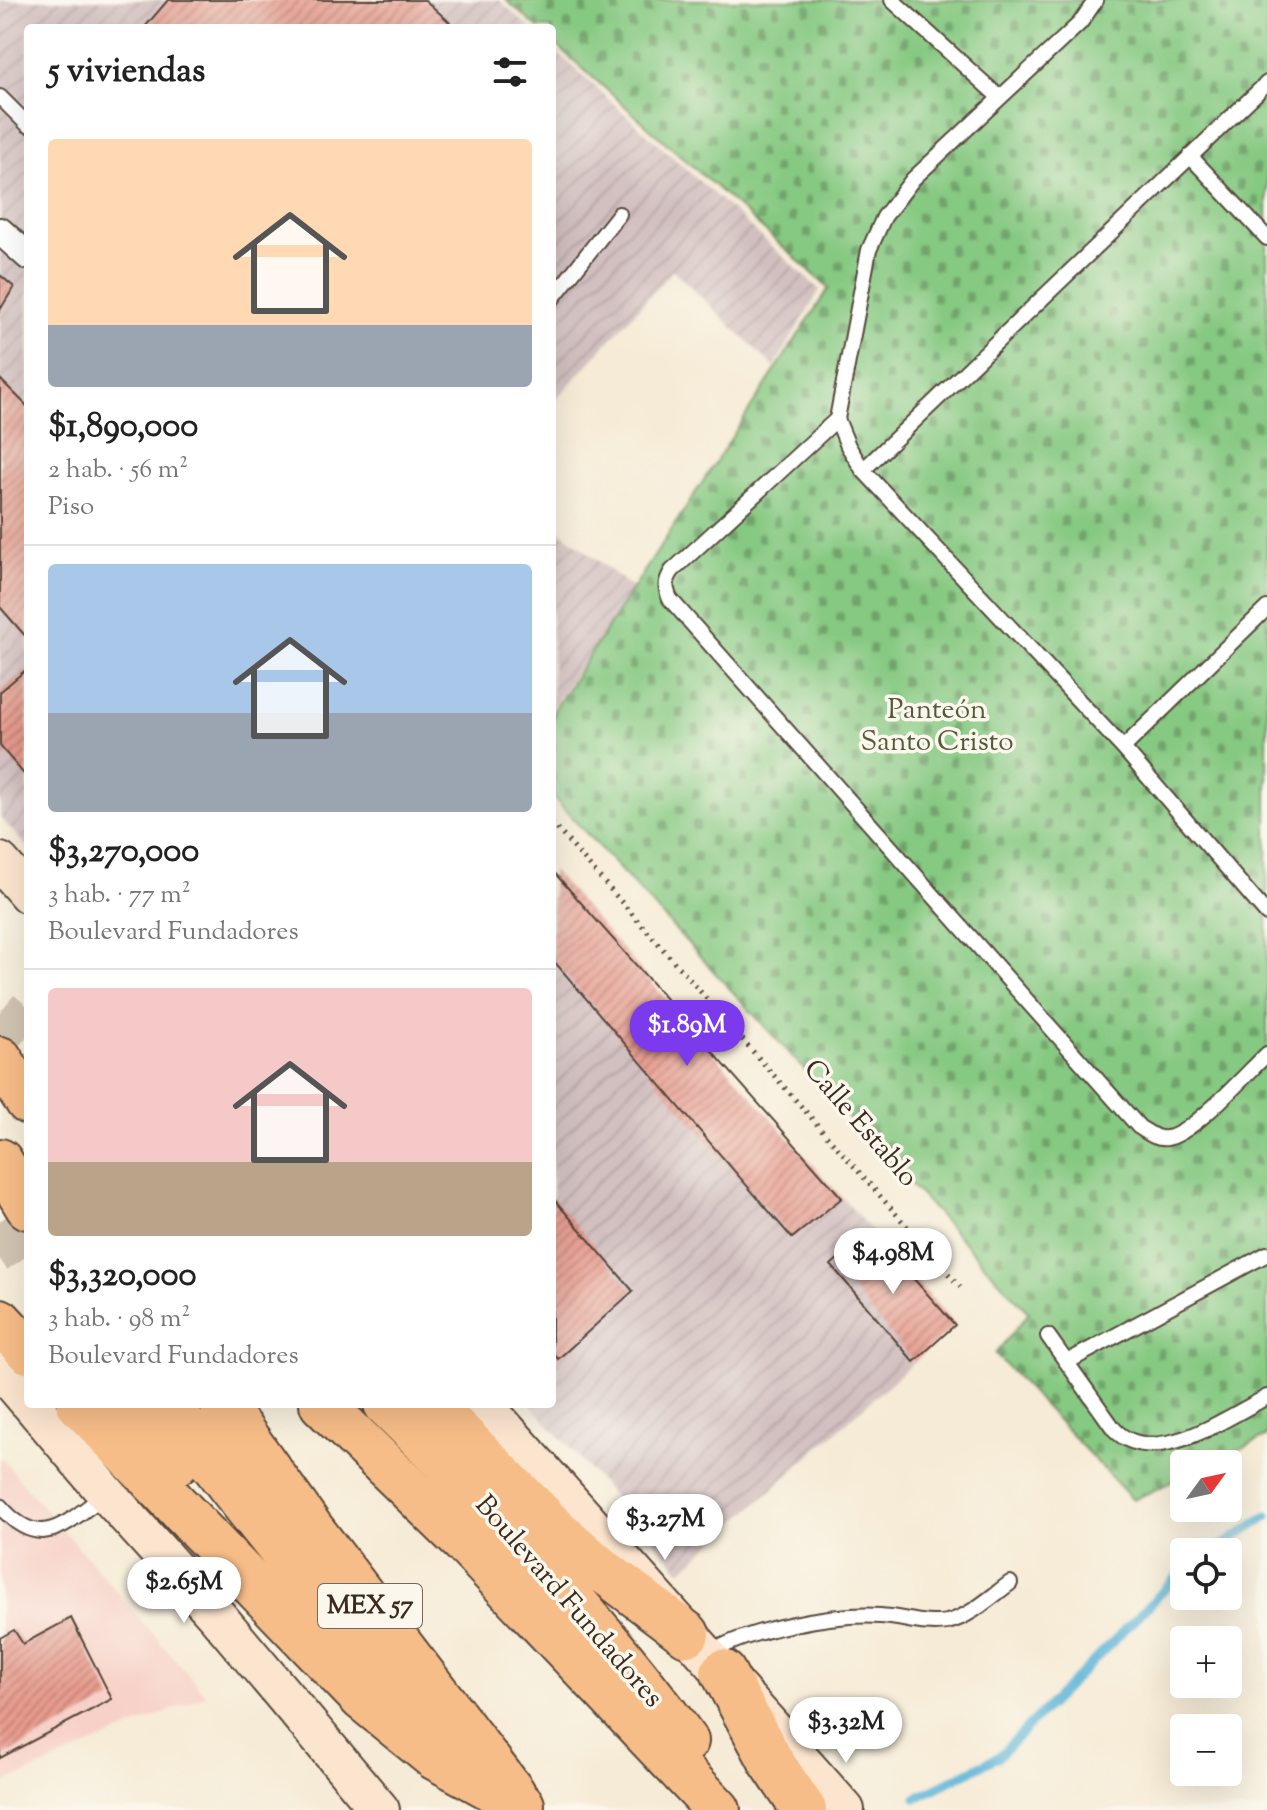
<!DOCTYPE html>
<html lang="es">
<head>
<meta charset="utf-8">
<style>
  :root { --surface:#fff; --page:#f2f2f2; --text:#222; --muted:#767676; --line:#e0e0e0; --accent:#7c3aed }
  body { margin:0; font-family:"Sorts Mill Goudy",serif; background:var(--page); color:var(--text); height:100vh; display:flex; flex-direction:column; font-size:30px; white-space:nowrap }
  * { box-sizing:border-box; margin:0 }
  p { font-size:26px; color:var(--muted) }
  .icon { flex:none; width:44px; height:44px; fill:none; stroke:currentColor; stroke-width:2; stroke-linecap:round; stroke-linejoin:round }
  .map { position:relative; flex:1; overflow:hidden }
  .drawer { position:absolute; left:24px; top:24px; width:532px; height:1384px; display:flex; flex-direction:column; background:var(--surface); border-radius:8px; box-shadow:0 8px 32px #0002 }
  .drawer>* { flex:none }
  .needle { width:52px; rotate:57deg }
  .buttons { position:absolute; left:1170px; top:1450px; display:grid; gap:16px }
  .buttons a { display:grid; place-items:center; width:72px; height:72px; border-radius:8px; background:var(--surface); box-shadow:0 8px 32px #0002; font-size:40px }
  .price { position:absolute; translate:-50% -68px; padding:0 18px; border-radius:28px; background:#fff; color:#222; font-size:26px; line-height:52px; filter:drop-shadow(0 2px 4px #0008) }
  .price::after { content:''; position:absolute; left:50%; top:48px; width:24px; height:18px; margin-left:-12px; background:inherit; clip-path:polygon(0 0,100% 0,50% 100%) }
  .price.selected { background:var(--accent); color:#fff }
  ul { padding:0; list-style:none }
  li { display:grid; align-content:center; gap:16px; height:424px; padding:0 24px }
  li+li { border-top:2px solid var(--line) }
  li span { display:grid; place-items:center; height:248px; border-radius:8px; color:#555 }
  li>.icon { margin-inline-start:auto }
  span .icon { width:144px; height:144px; fill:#fffc; stroke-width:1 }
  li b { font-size:34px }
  h2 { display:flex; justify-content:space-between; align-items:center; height:96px; padding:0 24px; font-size:34px }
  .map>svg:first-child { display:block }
  .built { fill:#f7d1c8 }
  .industrial { fill:url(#industrial-furrows) }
  .cemetery { fill:url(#cemetery-stones); stroke:#607a50; stroke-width:2 }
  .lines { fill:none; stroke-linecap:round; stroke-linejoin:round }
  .stream { stroke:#5ab4d8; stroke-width:9 }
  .building { fill:url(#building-hatch) }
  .highway-tunnel { stroke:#d1c4b1; stroke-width:44; stroke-dasharray:44 22; stroke-linecap:butt }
  .lane-casing { stroke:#57473a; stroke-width:18 }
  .street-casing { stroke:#57473a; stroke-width:30 }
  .secondary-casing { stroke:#57473a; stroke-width:42 }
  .highway-casing { stroke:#57473a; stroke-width:48 }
  .path { stroke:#57473a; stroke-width:5; stroke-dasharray:2 6; stroke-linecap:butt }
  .lane { stroke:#fff; stroke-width:14 }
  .street { stroke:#fff; stroke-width:26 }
  .secondary { stroke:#fce5cf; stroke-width:38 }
  .highway { stroke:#f7bd88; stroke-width:44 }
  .labels { text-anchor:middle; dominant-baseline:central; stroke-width:7; stroke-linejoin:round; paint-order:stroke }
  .shield { fill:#fbf7ec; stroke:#75685c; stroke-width:2 }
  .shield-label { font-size:26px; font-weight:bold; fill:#3b2a1e }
  .park-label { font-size:28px; fill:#525a3c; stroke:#fbf7ec }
  .street-label { font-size:28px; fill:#3b2a1e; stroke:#fbf7ec }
</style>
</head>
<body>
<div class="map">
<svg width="1267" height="1810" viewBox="0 0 1267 1810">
  <defs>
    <pattern id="industrial-furrows" width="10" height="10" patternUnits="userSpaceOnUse" patternTransform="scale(2)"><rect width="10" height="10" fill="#d2bfc0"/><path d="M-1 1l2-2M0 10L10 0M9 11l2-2" fill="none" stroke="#b5a4a5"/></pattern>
    <pattern id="cemetery-stones" width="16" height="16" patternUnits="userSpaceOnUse" patternTransform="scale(2)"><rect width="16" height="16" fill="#86c982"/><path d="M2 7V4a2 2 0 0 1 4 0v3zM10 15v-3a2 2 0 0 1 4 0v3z" fill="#6fa36a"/></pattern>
    <pattern id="building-hatch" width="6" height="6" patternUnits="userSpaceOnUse" patternTransform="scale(2)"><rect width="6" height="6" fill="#e79b8e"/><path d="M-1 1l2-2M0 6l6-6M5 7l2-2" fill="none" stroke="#bc7f73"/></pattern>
  </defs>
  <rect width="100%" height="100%" fill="#fbf7ec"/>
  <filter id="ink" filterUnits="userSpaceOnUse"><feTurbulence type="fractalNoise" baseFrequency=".0125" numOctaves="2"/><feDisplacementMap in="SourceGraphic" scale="16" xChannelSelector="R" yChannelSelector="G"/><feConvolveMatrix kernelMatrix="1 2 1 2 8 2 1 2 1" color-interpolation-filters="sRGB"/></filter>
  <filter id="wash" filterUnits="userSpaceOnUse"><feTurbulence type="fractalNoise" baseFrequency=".006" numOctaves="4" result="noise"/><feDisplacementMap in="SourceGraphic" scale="32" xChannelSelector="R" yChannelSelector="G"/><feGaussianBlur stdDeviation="1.8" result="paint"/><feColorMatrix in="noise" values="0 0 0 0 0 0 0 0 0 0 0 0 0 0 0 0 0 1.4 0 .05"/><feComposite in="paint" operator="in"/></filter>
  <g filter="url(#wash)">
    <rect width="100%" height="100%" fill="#f6ebd6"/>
    <path class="built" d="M0,1457L206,1695L0,1785Z"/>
    <path class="industrial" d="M0,0H499L530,28H28V848L0,817Z
      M552,48L820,290L774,367L673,270L552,404Z
      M552,524L634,589L552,708Z
      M552,870L955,1325L681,1571L530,1404H552Z"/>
    <path class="cemetery" d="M506,0H1267V1436L1209,1464H1184V1476L1133,1500L995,1354L1029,1313L552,796V713L829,288L552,41V28H538Z"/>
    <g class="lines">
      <path class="stream" d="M1212,1552L1267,1516
        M916,1798L998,1757L1184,1570"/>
    </g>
    <g id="blocks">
      <path class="building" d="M168,0H425L456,28H144Z
        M0,275L14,287L0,310Z
        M0,379L28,407V639L0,607Z
        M28,668V779L0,746V692Z
        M552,870L842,1198L792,1238L552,959Z
        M552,1197L633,1291L558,1359L552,1352Z
        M870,1230L955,1325L914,1362L831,1265Z
        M71,1618L112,1699L0,1758V1638L14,1630L23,1644Z"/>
    </g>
  </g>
  <g filter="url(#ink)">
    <use href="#blocks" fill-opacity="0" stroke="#57473a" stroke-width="2"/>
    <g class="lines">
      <path class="highway-tunnel" d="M0,1012L28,1035
        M0,1221L28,1261"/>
      <defs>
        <path id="lane" d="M892,0L999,97
          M1096,0L1080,23L913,179L884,217L869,250L837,419L672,571C665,582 665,587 670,599L1139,1127C1148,1132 1156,1140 1167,1138C1192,1135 1247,1073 1267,1054
          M0,97L28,125
          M1190,156L1267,238
          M552,299L619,214
          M837,419L848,446L863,470L1123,748L1267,914
          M863,470L1267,83
          M1123,748L1267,608
          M1048,1336L1114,1429C1153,1471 1227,1417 1267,1397
          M1067,1362L1267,1254
          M0,1506C41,1554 66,1523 106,1494
          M707,1655C747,1629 833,1613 880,1616C903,1617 925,1626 947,1622C970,1617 992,1596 1010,1583"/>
        <path id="street" d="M0,231L28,256"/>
        <path id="secondary" d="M0,862L28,894
          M0,1368L28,1401
          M31,1404L106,1493L217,1616L380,1810
          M483,1404L845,1810"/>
        <path id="highway" d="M0,1059L28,1102
          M0,1161L28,1207
          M0,1321L28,1351
          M79,1404L363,1699L434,1757L522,1805
          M131,1404L177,1462
          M168,1404C250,1517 340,1623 430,1729
          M222,1404L310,1527L513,1793
          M322,1404L466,1544L718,1810
          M386,1404C495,1509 596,1620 686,1741
          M431,1404L551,1525L596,1565L687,1634
          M723,1672L771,1761L804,1810"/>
      </defs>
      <use href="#lane" class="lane-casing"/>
      <use href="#street" class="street-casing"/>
      <use href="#secondary" class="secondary-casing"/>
      <use href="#highway" class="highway-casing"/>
      <path class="path" d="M552,823L961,1288"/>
      <use href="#lane" class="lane"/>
      <use href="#street" class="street"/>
      <use href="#secondary" class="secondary"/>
      <use href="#highway" class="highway"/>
    </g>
  </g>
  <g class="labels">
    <rect class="shield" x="318" y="1584" width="104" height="44" rx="6"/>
    <g class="shield-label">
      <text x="370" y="1606">MEX 57</text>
    </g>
    <g class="park-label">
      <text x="937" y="711">Panteón<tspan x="937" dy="32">Santo Cristo</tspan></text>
    </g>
    <g class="street-label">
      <text transform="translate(860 1124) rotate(49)">Calle Establo</text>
      <text transform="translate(568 1602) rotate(49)">Boulevard Fundadores</text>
    </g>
  </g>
</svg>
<div class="buttons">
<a><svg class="needle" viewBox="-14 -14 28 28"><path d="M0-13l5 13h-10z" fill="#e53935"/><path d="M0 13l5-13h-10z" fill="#767676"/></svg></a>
<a><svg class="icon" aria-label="locate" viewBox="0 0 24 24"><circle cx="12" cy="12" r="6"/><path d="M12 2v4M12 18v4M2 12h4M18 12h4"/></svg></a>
<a>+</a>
<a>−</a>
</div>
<b class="price selected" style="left:687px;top:1068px">$1.89M</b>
<b class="price" style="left:893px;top:1296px">$4.98M</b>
<b class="price" style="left:665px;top:1562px">$3.27M</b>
<b class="price" style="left:184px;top:1625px">$2.65M</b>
<b class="price" style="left:846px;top:1765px">$3.32M</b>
<section class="drawer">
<h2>5 viviendas<svg class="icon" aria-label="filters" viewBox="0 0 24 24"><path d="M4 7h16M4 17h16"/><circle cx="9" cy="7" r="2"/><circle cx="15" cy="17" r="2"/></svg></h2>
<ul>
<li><span style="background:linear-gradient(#ffd9b3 75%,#9aa5b1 0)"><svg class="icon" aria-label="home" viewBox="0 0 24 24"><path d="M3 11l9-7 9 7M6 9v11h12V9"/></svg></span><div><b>$1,890,000</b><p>2 hab. · 56 m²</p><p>Piso</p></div></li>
<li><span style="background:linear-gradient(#a9c7e8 60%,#9aa5b1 0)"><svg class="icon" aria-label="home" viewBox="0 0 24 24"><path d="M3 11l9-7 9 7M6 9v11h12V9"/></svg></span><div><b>$3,270,000</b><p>3 hab. · 77 m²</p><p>Boulevard Fundadores</p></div></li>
<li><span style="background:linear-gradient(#f6c9c9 70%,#b9a48a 0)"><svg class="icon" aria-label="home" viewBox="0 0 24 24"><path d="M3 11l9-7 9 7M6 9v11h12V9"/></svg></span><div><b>$3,320,000</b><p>3 hab. · 98 m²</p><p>Boulevard Fundadores</p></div></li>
</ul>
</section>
</div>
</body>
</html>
